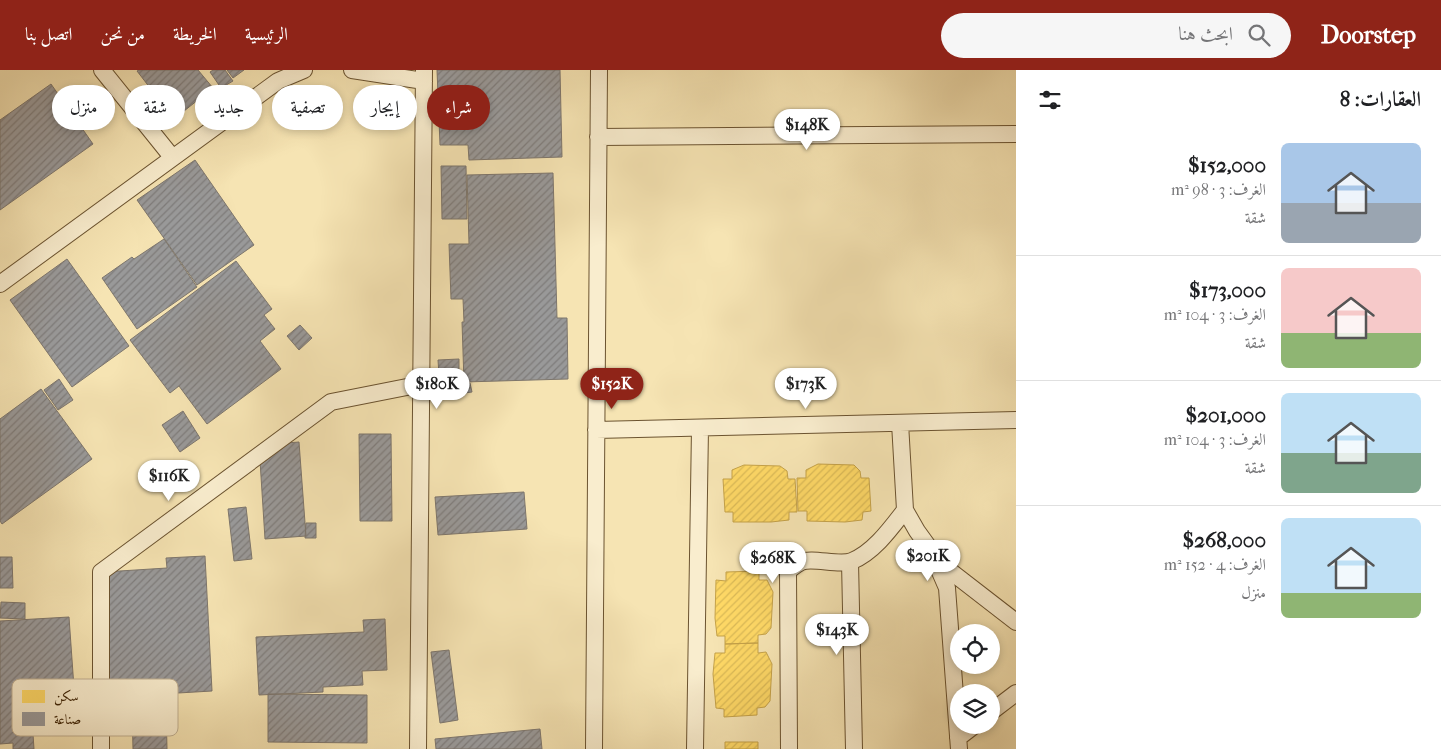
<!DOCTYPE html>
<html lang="ar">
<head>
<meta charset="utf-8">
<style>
  :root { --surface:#fff; --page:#f6f6f6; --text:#202124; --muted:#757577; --line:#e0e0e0; --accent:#8f2418 }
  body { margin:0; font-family:"IM FELL French Canon",Amiri,serif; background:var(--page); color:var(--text); direction:rtl; height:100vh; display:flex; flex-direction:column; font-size:19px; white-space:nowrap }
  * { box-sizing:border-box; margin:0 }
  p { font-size:16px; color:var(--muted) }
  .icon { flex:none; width:28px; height:28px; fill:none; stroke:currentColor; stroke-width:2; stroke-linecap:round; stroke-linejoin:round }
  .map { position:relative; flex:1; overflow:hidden; direction:ltr }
  .details { display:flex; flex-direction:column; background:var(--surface); width:425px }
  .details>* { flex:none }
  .top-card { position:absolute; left:15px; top:15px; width:475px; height:45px; direction:rtl; display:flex; gap:10px }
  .controls { position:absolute; left:950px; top:554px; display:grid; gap:10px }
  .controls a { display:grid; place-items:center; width:50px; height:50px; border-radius:50%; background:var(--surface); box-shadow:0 2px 8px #0003; font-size:25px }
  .price { position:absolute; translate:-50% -42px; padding:0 11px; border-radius:18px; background:#fff; color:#222; font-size:16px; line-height:32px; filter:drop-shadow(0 1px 2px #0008) }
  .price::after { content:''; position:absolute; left:50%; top:30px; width:15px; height:11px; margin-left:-8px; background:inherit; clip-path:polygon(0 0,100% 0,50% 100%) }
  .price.selected { background:var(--accent); color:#fff }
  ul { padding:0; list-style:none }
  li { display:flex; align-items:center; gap:15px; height:125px; padding:0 20px }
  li+li { border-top:1px solid var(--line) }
  li span { display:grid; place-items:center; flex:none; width:140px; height:100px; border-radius:8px; color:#555 }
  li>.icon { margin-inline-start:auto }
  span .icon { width:60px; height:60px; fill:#fffc; stroke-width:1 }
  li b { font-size:21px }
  h2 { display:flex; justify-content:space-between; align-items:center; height:60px; padding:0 20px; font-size:21px }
  .tag { padding:0 18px; border-radius:22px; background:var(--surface); box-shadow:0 2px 8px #0003; font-size:18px; line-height:45px }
  .tag.selected { background:var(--accent); color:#fff }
  header { display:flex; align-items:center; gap:30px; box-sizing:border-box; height:70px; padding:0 25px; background:var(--accent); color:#fff }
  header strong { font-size:24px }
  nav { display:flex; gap:28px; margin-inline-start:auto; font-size:18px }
  .search { width:350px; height:45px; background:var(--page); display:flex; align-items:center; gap:12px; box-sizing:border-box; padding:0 18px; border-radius:28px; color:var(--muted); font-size:19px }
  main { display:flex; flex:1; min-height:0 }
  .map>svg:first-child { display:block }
  .homes { fill:url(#homes-hatch); stroke:#c5a249 }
  .industry { fill:url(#industry-hatch); stroke:#7d766d }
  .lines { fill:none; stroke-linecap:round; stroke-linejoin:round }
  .minor-casing { stroke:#6b5330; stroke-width:18 }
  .minor { stroke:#f9edce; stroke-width:16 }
  .key { fill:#f9edce; stroke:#c1b092; stroke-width:1 }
  .key-label { font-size:14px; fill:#3d2305 }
</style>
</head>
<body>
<header>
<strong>Doorstep</strong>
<div class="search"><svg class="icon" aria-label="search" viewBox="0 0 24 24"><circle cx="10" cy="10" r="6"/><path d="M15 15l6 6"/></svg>ابحث هنا</div>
<nav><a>الرئيسية</a><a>الخريطة</a><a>من نحن</a><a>اتصل بنا</a></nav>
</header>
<main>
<section class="details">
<h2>العقارات: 8<svg class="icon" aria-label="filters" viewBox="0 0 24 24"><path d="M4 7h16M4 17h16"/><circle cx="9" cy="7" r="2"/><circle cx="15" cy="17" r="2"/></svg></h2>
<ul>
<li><span style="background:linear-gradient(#a9c7e8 60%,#9aa5b1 0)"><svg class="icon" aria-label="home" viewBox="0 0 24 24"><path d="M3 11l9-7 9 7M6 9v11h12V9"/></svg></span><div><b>$152,000</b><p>الغرف: 3 · 98 m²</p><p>شقة</p></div></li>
<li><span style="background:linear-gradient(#f6c9c9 65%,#8fb573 0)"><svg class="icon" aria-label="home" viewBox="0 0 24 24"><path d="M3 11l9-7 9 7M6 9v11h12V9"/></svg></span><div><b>$173,000</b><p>الغرف: 3 · 104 m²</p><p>شقة</p></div></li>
<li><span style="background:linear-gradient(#bfe0f5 60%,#7fa58c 0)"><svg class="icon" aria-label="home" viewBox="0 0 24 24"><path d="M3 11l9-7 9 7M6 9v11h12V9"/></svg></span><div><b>$201,000</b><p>الغرف: 3 · 104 m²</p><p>شقة</p></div></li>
<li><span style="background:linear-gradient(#bfe0f5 75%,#8fb573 0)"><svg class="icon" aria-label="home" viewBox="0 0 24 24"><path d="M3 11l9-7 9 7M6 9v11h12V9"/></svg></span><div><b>$268,000</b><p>الغرف: 4 · 152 m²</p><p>منزل</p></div></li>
</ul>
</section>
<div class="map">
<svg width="1016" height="679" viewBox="0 0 1016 679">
  <defs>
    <pattern id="homes-hatch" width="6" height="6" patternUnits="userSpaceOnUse" patternTransform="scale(1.25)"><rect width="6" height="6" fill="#ffd966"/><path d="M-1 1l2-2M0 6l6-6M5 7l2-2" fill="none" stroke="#dbba57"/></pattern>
    <pattern id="industry-hatch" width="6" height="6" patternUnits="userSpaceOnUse" patternTransform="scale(1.25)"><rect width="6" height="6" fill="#999"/><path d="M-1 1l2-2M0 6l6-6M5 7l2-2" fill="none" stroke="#7e7c7b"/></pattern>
  </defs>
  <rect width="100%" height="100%" fill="#f6e4b3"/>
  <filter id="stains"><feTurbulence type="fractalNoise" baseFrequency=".004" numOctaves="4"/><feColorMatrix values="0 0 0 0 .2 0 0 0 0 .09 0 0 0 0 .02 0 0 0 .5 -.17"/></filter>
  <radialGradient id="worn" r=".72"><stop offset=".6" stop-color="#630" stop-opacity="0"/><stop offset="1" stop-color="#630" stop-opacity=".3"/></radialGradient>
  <path class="homes" d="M818,394L854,395L860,401L861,408H869L871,441L863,442L862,450L845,452L807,451V441H798L797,408H806V400Z
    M744,395L780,396L787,401L788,409H795L797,442H789V450L771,452H733V442H725L723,409H732V400Z
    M759,501V510H767L773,522L771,558L766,564L758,565V573L725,574V566H717L715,548L716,510L726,511V502Z
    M758,573V583L766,582L772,594L770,631L765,637L757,638V645L724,647V639L716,638L713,604L715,583H725V574Z
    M725,672H758V679H725Z"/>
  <path class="industry" d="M139,0H198L213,18L174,49L137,1Z
    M213,0H225L233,11L221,18L210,2Z
    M227,0H244L233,8Z
    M437,0H560L562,87L469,90L468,75H440Z
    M51,14L93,74L0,140V50Z
    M195,90L254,175L197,215L137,130Z
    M441,96H466L467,149H442Z
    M553,103L557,248H567L568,309L464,312L462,252H464L463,229H451L449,174H469L467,105Z
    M164,169L197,217L137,259L102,208L132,187L134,189Z
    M67,189L129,276L72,317L10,230Z
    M236,191L272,239L264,245L275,259L260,271L281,299L207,354L179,316L170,323L130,270Z
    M300,255L312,268L299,280L287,266Z
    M459,289V305H439L438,290Z
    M59,309L73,330L58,340L44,320Z
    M470,313L472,322L450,325L448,316Z
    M41,319L92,389L2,454L0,451V349Z
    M183,341L200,368L180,382L162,355Z
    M359,364H391L392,451H360Z
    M299,372L306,466L265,469L259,375Z
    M524,422L527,459L438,465L435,427Z
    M246,437L252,489L234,491L228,439Z
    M306,453H316V468H305Z
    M205,486L212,621L110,627L104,502L167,498L166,488Z
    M0,487H12L13,518H0Z
    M1,532L25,533V549L0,548Z
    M69,547L75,632L31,635L34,679H13V673L0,674V551Z
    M385,549L387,600L362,601L363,615L323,617V622L259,625L256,567L364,562L363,550Z
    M449,580L458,650L440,653L431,582Z
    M268,624L367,625V673L268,672Z
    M132,635H166L167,679H133Z
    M540,659L542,679H436L435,669Z"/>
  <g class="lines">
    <defs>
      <path id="minor" d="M102,0L172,87
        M352,0L424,11
        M598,67L1016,64
        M0,214L278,11L304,0
        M900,353L905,440L917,461L930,479L947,518L959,679
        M596,360L1016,350
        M936,490L1016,552
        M850,492L854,679
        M991,642L1016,623
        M958,668L975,655
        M101,679V502L331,332L422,314
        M418,679L424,0
        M594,679L599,0
        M695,679L700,358
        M789,679L788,501C792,498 797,494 801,492C812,487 840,496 852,491C874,482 891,458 905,440"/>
    </defs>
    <use href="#minor" class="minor-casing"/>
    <use href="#minor" class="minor"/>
  </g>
  <rect x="12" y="609" width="166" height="57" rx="8" class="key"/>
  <rect x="22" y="620" width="23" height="13" fill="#ffd966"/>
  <rect x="22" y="642" width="23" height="14" fill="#999"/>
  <g class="key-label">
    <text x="54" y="631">سكن</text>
    <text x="54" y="654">صناعة</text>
  </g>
  <rect width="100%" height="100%" filter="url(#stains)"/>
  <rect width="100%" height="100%" fill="url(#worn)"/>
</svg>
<div class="controls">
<a><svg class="icon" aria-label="locate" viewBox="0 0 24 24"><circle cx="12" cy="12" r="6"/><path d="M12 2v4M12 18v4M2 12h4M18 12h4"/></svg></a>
<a><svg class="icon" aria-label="layers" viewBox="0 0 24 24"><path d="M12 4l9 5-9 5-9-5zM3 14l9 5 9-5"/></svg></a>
</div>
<b class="price" style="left:807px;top:81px">$148K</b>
<b class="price" style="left:437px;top:340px">$180K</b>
<b class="price selected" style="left:612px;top:340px">$152K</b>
<b class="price" style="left:806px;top:340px">$173K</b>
<b class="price" style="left:169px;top:432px">$116K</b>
<b class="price" style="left:928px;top:512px">$201K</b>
<b class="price" style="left:773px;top:514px">$268K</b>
<b class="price" style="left:837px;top:586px">$143K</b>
<div class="top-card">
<a class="tag selected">شراء</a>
<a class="tag">إيجار</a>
<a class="tag">تصفية</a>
<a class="tag">جديد</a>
<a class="tag">شقة</a>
<a class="tag">منزل</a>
</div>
</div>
</main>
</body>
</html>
